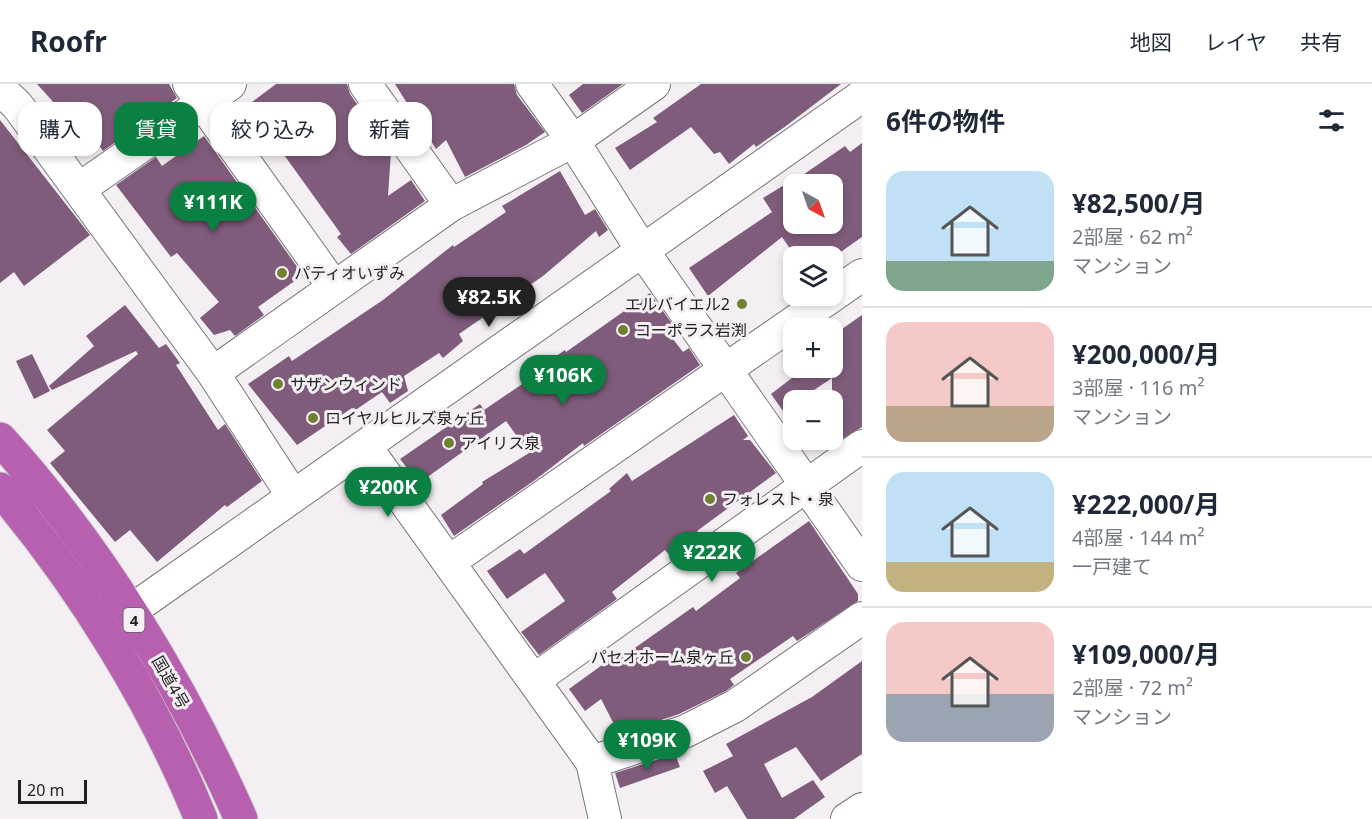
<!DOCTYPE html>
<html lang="ja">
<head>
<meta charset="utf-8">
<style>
  :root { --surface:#fff; --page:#f6f6f7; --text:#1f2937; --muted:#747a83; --line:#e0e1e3; --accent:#0b8043 }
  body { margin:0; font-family:"Noto Sans","Noto Sans JP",sans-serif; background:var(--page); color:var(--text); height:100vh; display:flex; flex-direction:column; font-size:22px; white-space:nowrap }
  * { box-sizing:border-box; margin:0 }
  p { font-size:20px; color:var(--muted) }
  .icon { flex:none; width:33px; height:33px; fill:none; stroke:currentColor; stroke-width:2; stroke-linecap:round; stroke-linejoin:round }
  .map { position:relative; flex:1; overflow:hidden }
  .sheet { display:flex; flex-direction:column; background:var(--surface); width:510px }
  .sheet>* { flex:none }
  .hud { position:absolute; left:18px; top:18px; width:570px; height:54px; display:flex; gap:12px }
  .needle { width:39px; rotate:140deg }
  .tools { position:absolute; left:783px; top:90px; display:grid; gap:12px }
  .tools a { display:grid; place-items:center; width:60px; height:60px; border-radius:12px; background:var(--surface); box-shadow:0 3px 9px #0003; font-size:30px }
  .scale { position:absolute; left:18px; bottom:15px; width:69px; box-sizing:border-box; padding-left:6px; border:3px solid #211f21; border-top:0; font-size:16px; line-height:21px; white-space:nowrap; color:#211f21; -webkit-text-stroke:4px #f4eff3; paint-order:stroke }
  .price { position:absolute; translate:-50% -51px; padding:0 14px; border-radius:21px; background:var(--accent); color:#fff; font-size:20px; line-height:39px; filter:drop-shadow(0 2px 3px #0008) }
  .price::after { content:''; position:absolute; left:50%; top:36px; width:18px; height:14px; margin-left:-9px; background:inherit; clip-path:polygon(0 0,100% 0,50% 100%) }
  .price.selected { background:#222; color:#fff }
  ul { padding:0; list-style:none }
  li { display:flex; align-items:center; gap:18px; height:150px; padding:0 24px }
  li+li { border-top:2px solid var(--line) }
  li span { display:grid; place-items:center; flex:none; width:168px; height:120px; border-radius:18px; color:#555 }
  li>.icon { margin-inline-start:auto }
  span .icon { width:72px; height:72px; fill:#fffc; stroke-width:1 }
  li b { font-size:26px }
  h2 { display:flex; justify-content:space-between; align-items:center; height:72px; padding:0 24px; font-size:26px }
  .pill { padding:0 21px; border-radius:18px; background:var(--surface); box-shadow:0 3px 9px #0003; font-size:21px; line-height:54px }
  .pill.selected { background:var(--accent); color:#fff }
  header { display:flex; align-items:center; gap:36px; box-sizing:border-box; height:84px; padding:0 30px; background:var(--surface); border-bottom:2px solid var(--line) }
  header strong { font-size:28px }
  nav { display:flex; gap:33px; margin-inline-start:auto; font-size:21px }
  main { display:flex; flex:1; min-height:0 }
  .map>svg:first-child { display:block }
  .building { fill:#7f5c7b; fill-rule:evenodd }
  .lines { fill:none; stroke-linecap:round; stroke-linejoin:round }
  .minor-casing { stroke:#797579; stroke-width:34 }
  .highway-casing { stroke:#cecece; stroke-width:35 }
  .minor { stroke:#fff; stroke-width:32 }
  .highway { stroke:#b860b0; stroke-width:33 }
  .poi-dot { fill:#708232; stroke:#f4eff3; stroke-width:2 }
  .labels { text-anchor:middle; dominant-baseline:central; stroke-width:6; stroke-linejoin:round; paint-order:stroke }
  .shield { fill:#f4eff3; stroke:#605d60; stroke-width:1.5 }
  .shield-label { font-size:15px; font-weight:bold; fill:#211f21 }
  .poi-label { font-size:16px; fill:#211f21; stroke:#f4eff3; text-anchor:start }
  .street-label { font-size:16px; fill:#211f21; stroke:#f4eff3 }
</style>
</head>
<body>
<header>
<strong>Roofr</strong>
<nav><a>地図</a><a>レイヤ</a><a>共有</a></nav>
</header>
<main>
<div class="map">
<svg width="862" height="735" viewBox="0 0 862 735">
  <rect width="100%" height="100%" fill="#f4eff3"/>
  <path class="building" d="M37,0H169L177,14L103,67L73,24L65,31Z
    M276,0H347L350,10L391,68L388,112L411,96L425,117L351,170L337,153L341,150L248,21Z
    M395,0H514L517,11L545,48L526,61L465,93L446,56L436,65Z
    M583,0H623L582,29L569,11Z
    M701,0H841L786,42L756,63L754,60L729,80L720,68L714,70L691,43L630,86L615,64L657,38L653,34Z
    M0,36L90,151L24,202L14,188L0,199Z
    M204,52L303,191L258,223L264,231L235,252L230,246L214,251L200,234L219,218L177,169L171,173L116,101L156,73L162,82Z
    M862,59V153L835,172H795L782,153L708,212L689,184L772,128L763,114L794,95V97L845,62L850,68ZM794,100H832V140H794Z
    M560,87L585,131L595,125L608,146L599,153L596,147L543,192L459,250L463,257L443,274L439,269L404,292L408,307L390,319L382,308L354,327L352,324L297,361L248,300L289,272L292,277L383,216L453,161L454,163L506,128L502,122Z
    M650,209L673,241L666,246L683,268L689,264L700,281L584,362L583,359L535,396L454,452L441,431L483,400L482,398L529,369L506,337L419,399L400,375L480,320L484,326L534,292L532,289L565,266L566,268Z
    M125,221L159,264L166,260L180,279L176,281L218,346L225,340L262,397L227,423L225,421L157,478L130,446L115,458L50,379L65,367L47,346L138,270L136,267L52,306L49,302L94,262L86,252Z
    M862,231V343L832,361V294L799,316H794V321L783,327L771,310L805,284H832V252Z
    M32,270L50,307L34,315L16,277Z
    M734,331L748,352L743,356H750L776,389L697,447L702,454L673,475L665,466L612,508L617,515L539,571L521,548L565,517L545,489L507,515L487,487L520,465L524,470L611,407L609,405L627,389L632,397Z
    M809,437L858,510V517L797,557L793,552L730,595L734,601L726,607L679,630L619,650L601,615L585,627L569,605L609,576L612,580L693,523L696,527L740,494L736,489Z
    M862,577V670L821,697L796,663L764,680L782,714L813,696L825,713L794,735H747L727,702L715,709L703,687L733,672L726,660L812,613Z
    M675,670L680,683L620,704L615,689Z"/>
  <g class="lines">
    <defs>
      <path id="minor" d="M189,0L334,203
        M365,0L451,121
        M532,0L573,57L642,166L862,481
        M0,5L17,21L213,289L293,412
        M79,105L230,0
        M213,289L451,121L573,57L654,0
        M365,362L592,678L605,735
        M450,477L862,191
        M129,528L862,12
        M534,596L862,362
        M592,678L686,647L735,622L862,534
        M847,735L862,725"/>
      <path id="highway" d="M0,355C99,463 182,601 241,735
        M0,405C82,502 153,617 201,735"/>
    </defs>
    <use href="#minor" class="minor-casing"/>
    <use href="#highway" class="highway-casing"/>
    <use href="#minor" class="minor"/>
    <use href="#highway" class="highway"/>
  </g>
  <g class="poi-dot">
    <circle cx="282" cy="189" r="6"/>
    <circle cx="742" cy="220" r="6"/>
    <circle cx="623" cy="246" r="6"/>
    <circle cx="278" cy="300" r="6"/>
    <circle cx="313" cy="334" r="6"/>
    <circle cx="449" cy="359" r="6"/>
    <circle cx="710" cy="415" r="6"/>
    <circle cx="746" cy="573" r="6"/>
  </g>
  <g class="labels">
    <rect class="shield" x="123.5" y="524" width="21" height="24" rx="4.5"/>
    <g class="shield-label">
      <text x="134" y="536">4</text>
    </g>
    <g class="poi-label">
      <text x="294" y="189">パティオいずみ</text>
      <text x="730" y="220" text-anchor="end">エルバイエル2</text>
      <text x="635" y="246">コーポラス岩渕</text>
      <text x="290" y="300">サザンウィンド</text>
      <text x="325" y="334">ロイヤルヒルズ泉ヶ丘</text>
      <text x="461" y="359">アイリス泉</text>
      <text x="722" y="415">フォレスト・泉</text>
      <text x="734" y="573" text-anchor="end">パセオホーム泉ヶ丘</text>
    </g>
    <g class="street-label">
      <text transform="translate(171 598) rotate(60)">国道4号</text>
    </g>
  </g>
</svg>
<div class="tools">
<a><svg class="needle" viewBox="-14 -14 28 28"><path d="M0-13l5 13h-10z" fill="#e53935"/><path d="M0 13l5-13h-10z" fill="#747a83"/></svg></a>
<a><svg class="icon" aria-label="layers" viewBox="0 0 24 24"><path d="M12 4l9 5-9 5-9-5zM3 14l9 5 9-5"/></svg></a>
<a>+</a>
<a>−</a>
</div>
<div class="scale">20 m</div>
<b class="price" style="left:213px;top:149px">¥111K</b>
<b class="price selected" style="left:489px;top:244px">¥82.5K</b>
<b class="price" style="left:563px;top:322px">¥106K</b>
<b class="price" style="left:388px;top:434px">¥200K</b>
<b class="price" style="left:712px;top:499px">¥222K</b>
<b class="price" style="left:647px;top:687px">¥109K</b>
<div class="hud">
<a class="pill">購入</a>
<a class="pill selected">賃貸</a>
<a class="pill">絞り込み</a>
<a class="pill">新着</a>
</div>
</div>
<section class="sheet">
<h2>6件の物件<svg class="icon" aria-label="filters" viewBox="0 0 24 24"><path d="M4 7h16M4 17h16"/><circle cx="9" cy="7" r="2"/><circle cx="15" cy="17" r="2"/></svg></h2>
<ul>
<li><span style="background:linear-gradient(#bfe0f5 75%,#7fa58c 0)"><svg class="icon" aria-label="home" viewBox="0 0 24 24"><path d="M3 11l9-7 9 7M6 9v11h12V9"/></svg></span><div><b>¥82,500/月</b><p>2部屋 · 62 m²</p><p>マンション</p></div></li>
<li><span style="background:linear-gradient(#f6c9c9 70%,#b9a48a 0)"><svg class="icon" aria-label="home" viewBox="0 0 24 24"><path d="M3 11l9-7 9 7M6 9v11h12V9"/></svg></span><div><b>¥200,000/月</b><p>3部屋 · 116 m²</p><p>マンション</p></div></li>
<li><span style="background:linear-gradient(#bfe0f5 75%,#c2b280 0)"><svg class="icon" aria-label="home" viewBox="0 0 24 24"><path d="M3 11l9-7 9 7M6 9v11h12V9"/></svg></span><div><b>¥222,000/月</b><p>4部屋 · 144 m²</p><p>一戸建て</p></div></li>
<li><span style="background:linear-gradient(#f6c9c9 60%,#9aa5b1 0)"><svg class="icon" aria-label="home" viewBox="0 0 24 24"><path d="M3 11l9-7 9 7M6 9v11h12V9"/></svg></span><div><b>¥109,000/月</b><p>2部屋 · 72 m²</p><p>マンション</p></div></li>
</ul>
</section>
</main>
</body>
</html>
